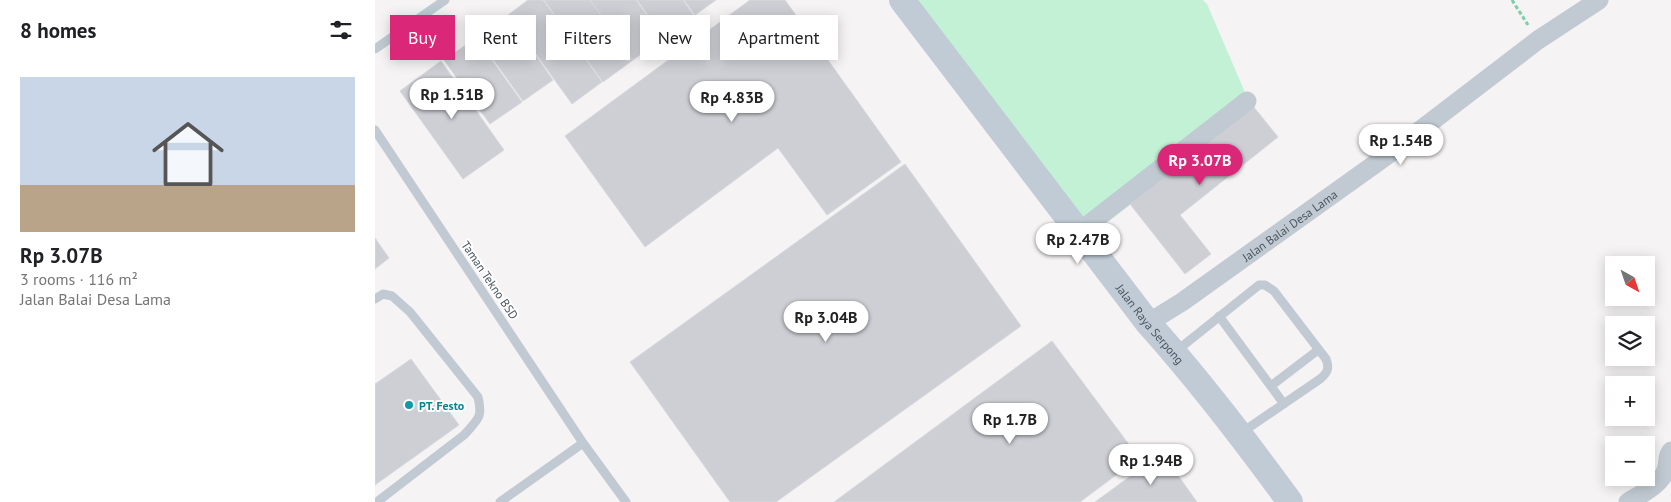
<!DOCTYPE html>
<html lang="en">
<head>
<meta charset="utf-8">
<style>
  :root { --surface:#fff; --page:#f2f2f2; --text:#202124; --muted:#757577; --accent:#db2777 }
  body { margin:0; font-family:"PT Sans",sans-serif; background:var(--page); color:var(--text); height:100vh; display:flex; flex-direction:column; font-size:19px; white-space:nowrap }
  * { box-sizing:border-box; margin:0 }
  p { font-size:16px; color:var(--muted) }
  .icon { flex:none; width:28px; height:28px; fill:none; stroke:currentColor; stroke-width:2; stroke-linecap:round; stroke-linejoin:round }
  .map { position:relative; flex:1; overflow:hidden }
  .side { display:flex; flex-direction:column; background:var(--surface); width:375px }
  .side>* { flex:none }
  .top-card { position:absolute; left:15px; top:15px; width:475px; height:45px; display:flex; gap:10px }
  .needle { width:32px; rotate:140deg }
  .tools { position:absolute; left:1230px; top:256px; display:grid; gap:10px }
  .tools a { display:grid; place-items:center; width:50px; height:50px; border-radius:0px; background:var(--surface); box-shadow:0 2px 12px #0003; font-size:25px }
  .price { position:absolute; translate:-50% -42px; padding:0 11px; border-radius:18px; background:#fff; color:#222; font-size:16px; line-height:32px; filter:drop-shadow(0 1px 2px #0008) }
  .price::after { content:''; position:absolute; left:50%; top:30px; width:15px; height:11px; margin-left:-8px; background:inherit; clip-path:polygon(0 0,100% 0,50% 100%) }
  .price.current { background:var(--accent); color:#fff }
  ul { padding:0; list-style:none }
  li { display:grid; align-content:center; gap:10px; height:265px; padding:0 20px }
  li span { display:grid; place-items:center; height:155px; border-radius:0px; color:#555 }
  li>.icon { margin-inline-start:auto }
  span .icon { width:90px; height:90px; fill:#fffc; stroke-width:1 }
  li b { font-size:21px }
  h2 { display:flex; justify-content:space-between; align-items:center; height:60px; padding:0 20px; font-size:21px }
  .chip { padding:0 18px; border-radius:0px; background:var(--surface); box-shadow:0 2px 12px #0003; font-size:18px; line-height:45px }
  .chip.current { background:var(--accent); color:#fff }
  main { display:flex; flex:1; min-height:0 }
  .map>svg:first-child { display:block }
  .green { fill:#c3f1d5 }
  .building { fill:#cdcfd5; stroke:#d7d9de }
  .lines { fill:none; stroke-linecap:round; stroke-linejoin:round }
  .path { stroke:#7ad0a6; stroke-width:3; stroke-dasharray:4 2.5; stroke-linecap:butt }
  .lane { stroke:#c1cad2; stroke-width:9 }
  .street { stroke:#c1cad2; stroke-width:19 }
  .secondary { stroke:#c1cbd6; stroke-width:26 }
  .culture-dot { fill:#0f9aa8; stroke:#fff; stroke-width:2 }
  .labels { text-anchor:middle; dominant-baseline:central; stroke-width:4; stroke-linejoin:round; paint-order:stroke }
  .street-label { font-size:12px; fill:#4a5661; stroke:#fff }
  .culture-label { font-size:12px; font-weight:bold; fill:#0d838f; stroke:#fff; text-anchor:start }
</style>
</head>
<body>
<main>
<section class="side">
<h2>8 homes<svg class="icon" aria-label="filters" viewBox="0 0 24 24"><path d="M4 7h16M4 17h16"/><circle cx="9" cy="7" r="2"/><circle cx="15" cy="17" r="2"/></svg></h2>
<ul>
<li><span style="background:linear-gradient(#c9d6e8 70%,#b9a48a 0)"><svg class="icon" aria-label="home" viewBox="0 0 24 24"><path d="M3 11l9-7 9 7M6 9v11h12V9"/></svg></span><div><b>Rp 3.07B</b><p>3 rooms · 116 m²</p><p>Jalan Balai Desa Lama</p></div></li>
</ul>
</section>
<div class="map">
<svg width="1296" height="502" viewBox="0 0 1296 502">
  <rect width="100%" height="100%" fill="#f5f3f3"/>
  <path class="green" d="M532,0H828L832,4L878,111L717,234Z"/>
  <path class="building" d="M153,0H168L227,82L197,104L133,15Z
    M169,0H215L258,60L228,82Z
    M215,0H261L288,38L258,60Z
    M262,0H308L319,16L289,37Z
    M309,0H341L320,15Z
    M375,0H410L526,162L452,215L403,148L270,247L190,136Z
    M132,15L178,80L148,101L102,37Z
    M101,38L147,102L115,124L69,60Z
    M66,61L129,150L88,179L25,91Z
    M878,106L903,137L805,215L836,254L810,274L755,204Z
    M530,164L646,326L401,502H355L255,362Z
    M0,238L14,258L0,269Z
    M677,341L764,458L705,502H459Z
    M36,359L84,425L0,485V384Z
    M787,453L822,502H720Z"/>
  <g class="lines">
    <path class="path" d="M1137,0L1153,25"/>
    <path class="lane" d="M0,49L70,0
      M0,130L208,443L251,502
      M0,299L8,294L17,296L35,312L103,397C108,418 103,419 89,435L2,502
      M844,316L909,404
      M800,352L884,285H890L899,291L951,359C955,369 952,373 945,379L866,433
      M896,386L943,350
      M125,502L208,443"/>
    <g class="street">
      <path d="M704,232L872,101"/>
      <path id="s1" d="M773,323L807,302L1014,154L1163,40L1224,0"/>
      <path d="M1253,502C1266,494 1285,486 1291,470C1294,463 1291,457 1296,451"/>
    </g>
    <path class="secondary" id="s2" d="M527,0L773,323C824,380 870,440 915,502"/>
  </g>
  <circle class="culture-dot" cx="34" cy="405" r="5"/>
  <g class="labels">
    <g class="street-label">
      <text stroke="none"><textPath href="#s1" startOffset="172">Jalan Balai Desa Lama</textPath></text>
      <text transform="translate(115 280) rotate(56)">Taman Tekno BSD</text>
      <text stroke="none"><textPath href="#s2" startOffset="408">Jalan Raya Serpong</textPath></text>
    </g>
    <g class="culture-label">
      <text x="44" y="405">PT. Festo</text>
    </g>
  </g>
</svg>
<div class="tools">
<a><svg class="needle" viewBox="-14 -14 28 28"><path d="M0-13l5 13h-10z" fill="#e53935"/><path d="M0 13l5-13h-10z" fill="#757577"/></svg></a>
<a><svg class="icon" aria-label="layers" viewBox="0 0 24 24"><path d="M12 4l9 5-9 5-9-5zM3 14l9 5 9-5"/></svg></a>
<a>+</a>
<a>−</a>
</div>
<b class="price" style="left:77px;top:120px">Rp 1.51B</b>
<b class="price" style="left:357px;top:123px">Rp 4.83B</b>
<b class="price" style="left:1026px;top:166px">Rp 1.54B</b>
<b class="price current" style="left:825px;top:186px">Rp 3.07B</b>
<b class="price" style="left:703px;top:265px">Rp 2.47B</b>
<b class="price" style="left:451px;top:343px">Rp 3.04B</b>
<b class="price" style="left:635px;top:445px">Rp 1.7B</b>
<b class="price" style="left:776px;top:486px">Rp 1.94B</b>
<div class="top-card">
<a class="chip current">Buy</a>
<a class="chip">Rent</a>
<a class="chip">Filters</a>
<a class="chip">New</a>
<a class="chip">Apartment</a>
</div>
</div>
</main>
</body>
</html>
